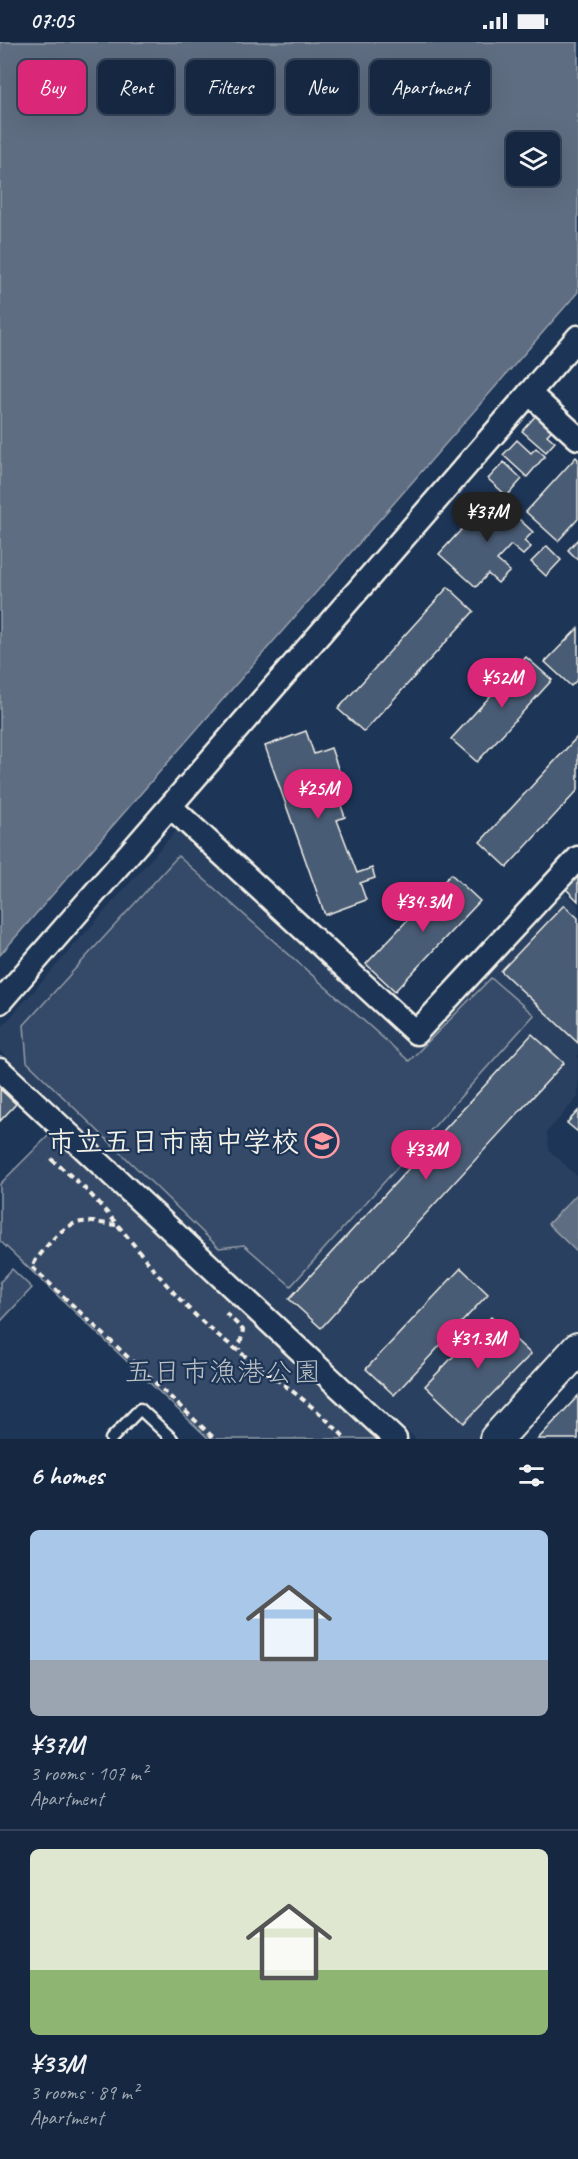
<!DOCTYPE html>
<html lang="en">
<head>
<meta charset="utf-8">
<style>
  :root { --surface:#162841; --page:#23344c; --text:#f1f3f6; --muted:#9ea6b1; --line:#35445a; --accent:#db2777 }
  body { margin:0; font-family:Caveat,"Klee One",sans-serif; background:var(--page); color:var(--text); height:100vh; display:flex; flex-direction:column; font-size:22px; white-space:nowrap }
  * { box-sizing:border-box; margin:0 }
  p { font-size:20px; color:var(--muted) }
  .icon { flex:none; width:33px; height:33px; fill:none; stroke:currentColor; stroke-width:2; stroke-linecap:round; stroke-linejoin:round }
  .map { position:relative; height:1397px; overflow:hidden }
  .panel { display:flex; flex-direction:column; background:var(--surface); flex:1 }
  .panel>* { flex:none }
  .guide { position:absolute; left:18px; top:18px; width:543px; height:54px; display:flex; gap:12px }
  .tools { position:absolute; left:506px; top:90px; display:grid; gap:12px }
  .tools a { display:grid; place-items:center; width:54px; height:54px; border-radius:9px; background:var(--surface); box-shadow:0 6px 24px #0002,0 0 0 2px var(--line); font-size:30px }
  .price { position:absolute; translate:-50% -51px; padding:0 14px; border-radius:21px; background:var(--accent); color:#fff; font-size:20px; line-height:39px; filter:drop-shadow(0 2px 3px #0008) }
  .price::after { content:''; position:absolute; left:50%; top:36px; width:18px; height:14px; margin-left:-9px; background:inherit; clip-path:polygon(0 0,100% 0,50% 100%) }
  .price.on { background:#222; color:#fff }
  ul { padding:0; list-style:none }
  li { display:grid; align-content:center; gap:12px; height:318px; padding:0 30px }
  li+li { border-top:2px solid var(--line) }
  li span { display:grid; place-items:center; height:186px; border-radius:9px; color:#555 }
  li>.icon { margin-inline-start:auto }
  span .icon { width:108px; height:108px; fill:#fffc; stroke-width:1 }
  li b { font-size:26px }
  h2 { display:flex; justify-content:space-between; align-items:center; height:72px; padding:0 30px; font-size:26px }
  .tag { padding:0 21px; border-radius:9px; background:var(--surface); box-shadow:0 6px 24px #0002,0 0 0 2px var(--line); font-size:21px; line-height:54px }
  .tag.on { background:var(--accent); color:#fff }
  .status { display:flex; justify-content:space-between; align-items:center; height:42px; padding:0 30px; background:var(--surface); direction:ltr }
  .status svg { height:16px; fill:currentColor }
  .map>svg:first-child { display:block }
  .built { fill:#2a4060 }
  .green { fill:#354a67; stroke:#949ea8; stroke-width:1.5 }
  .water { fill:#5e6d82; stroke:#9aa2ab; stroke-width:1.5; fill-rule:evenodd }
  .building { fill:#485b74; stroke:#f4f1e8; stroke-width:1.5 }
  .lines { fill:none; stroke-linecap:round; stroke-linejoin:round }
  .lane-casing { stroke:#f4f1e8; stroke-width:15 }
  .street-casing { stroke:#f4f1e8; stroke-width:27 }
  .secondary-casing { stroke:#f4f1e8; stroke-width:36 }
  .path { stroke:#f4f1e8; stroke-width:4; stroke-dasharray:6 4.5; stroke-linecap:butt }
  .lane { stroke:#1d3557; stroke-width:10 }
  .street { stroke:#1d3557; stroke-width:22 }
  .secondary { stroke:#1d3557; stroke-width:32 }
  .labels { text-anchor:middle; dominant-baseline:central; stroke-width:4.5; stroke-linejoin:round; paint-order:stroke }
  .poi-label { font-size:28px; font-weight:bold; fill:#f4f1e8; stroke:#1d3557; text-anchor:end }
  .park-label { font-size:28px; fill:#bbbfc1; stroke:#1d3557 }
</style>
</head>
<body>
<div class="status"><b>07:05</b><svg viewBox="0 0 49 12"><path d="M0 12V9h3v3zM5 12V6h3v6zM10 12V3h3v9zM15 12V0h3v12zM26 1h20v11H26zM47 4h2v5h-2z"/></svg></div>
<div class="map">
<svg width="578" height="1397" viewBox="0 0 578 1397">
  <rect width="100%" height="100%" fill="#1d3557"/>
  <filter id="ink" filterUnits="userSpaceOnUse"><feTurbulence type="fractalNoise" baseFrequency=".0167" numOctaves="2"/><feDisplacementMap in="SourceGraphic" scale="12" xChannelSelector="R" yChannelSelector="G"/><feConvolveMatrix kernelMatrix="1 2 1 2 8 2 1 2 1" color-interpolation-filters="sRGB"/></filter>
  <g filter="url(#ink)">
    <path class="built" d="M184,788L420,1004L562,848L578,863V1055L547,1090L549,1108L578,1135V1287L478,1397H416L0,1009V987L175,790Z"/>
    <path class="green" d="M178,814L409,1019L491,936L534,973L291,1244L244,1203L219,1206L27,1020L24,983Z
      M53,1089L382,1397H209L0,1199V1142Z
      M12,1227L32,1246L0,1280V1240Z"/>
    <path class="water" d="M0,0H578V250L0,913ZM549,100V134H516V100Z
      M578,1151V1211L548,1182Z"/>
    <path class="building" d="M538,371L555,385L547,393L555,400L546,410L522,389Z
      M517,398L531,411L536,406L545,414L527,435L503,413Z
      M576,415L578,417V477L558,499L526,470Z
      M504,420L522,437L507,454L488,437Z
      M493,453L533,490L524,499L531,505L523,513L511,503L497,518L510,529L498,541L488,532L476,545L439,512Z
      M578,497V518L568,508Z
      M547,504L561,518L546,534L531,520Z
      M448,545L474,569L364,690L338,667Z
      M578,586V637L571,644L545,620Z
      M526,615L552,638L477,720L451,697Z
      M306,689L314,712L331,706L339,729L330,732L345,775L337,778L357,831L372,826L375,836L360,841L366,858L325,873L265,704Z
      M578,694V748L507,825L480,800Z
      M578,831V859L564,845Z
      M451,832L480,859L395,949L366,922Z
      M564,863L578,876V1001L501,929Z
      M532,992L564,1021L321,1286L289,1257Z
      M0,1047L16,1062L0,1079Z
      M578,1069V1090L567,1081Z
      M461,1226L488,1252L394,1353L366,1327Z
      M491,1275L531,1312L464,1381L425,1344Z
      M578,1354V1397H538Z"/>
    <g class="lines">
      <defs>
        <path id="lane" d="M111,1397L140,1367L172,1397"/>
        <path id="street" d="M529,351L578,396
          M171,765L416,991L578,816
          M0,960L578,295
          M0,1028L395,1397"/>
        <path id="secondary" d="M496,1397L578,1307"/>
      </defs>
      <use href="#lane" class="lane-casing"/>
      <use href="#street" class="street-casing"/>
      <use href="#secondary" class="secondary-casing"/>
      <path class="path" d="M51,1117C69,1132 86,1146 101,1164C132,1198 158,1236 191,1269C239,1316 300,1347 346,1397
        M116,1183C105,1182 93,1179 82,1180C60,1182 44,1209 31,1224L215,1397
        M226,1271L243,1288L239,1307"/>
      <use href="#lane" class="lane"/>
      <use href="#street" class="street"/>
      <use href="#secondary" class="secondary"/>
    </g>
  </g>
  <defs>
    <symbol id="school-ring" viewBox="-11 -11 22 22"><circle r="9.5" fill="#1d3557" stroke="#ff9aa2" stroke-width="1.5"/><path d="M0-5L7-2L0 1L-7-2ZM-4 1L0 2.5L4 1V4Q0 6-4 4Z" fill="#ff9aa2"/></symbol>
  </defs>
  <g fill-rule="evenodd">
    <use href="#school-ring" x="303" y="1080" width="38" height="38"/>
  </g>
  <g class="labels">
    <g class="poi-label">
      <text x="299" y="1099">市立五日市南中学校</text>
    </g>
    <g class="park-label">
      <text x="223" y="1329">五日市漁港公園</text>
    </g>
  </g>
</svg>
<div class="tools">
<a><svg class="icon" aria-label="layers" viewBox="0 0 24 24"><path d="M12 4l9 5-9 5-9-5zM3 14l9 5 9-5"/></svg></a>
</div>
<b class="price on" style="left:487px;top:501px">¥37M</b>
<b class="price" style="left:502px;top:667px">¥52M</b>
<b class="price" style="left:318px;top:778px">¥25M</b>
<b class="price" style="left:423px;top:891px">¥34.3M</b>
<b class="price" style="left:426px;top:1139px">¥33M</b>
<b class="price" style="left:478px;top:1328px">¥31.3M</b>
<div class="guide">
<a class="tag on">Buy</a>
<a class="tag">Rent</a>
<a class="tag">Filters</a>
<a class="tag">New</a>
<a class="tag">Apartment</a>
</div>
</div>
<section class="panel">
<h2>6 homes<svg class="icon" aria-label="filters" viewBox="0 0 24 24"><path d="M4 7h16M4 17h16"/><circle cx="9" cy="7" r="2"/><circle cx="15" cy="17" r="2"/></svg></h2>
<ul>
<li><span style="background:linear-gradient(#a9c7e8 70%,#9aa5b1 0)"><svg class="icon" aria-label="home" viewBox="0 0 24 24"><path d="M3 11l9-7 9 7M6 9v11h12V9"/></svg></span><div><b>¥37M</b><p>3 rooms · 107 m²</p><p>Apartment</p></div></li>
<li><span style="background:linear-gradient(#dfe7d0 65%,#8fb573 0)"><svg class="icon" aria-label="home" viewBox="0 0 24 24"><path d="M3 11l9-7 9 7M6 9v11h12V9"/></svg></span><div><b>¥33M</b><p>3 rooms · 89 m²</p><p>Apartment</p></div></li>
</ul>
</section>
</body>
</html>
